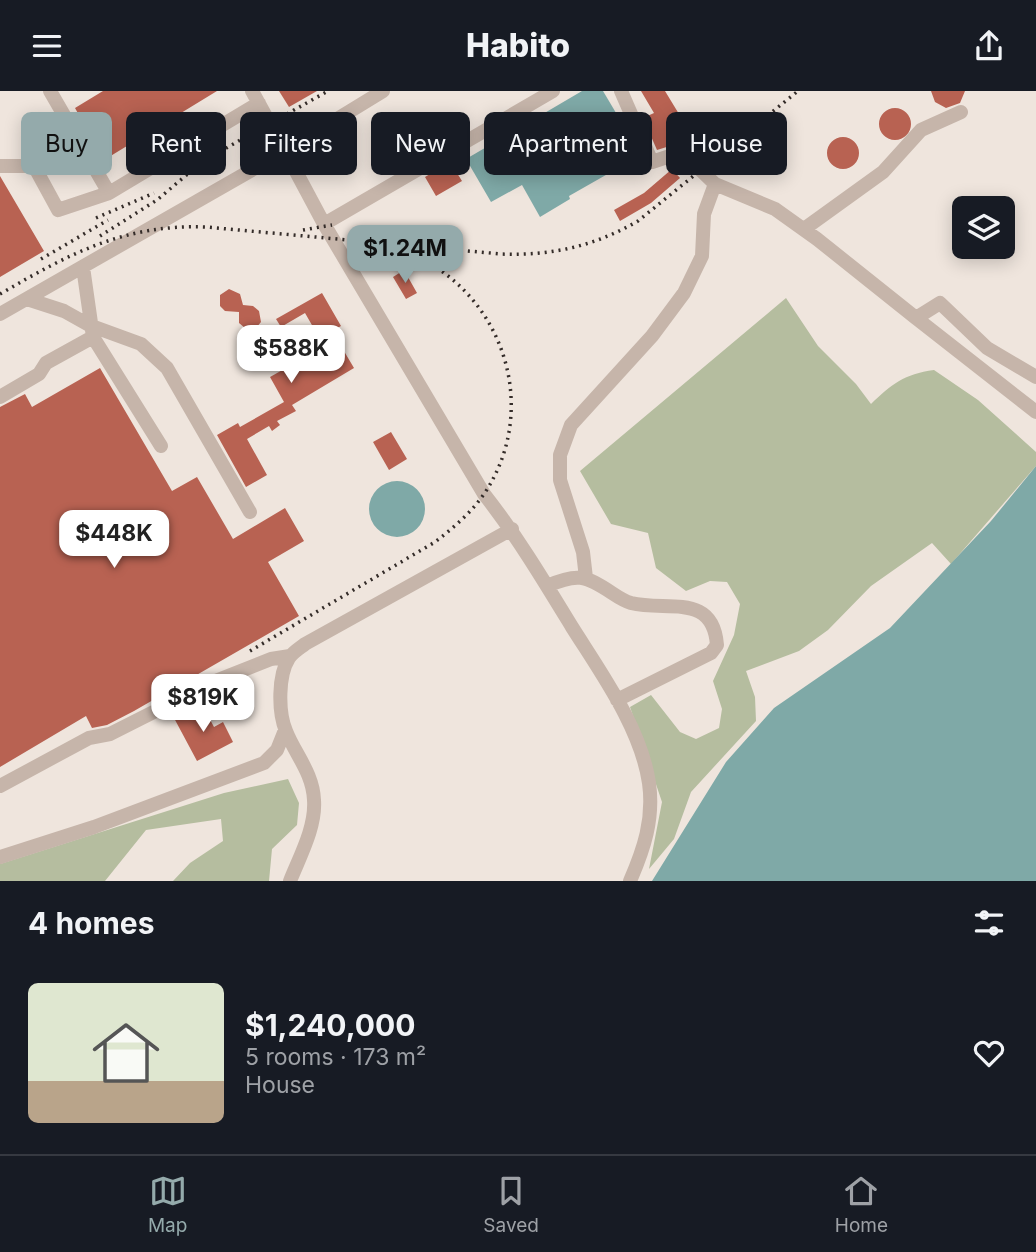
<!DOCTYPE html>
<html lang="en">
<head>
<meta charset="utf-8">
<style>
  :root { --surface:#171b24; --page:#20242c; --text:#f1f3f6; --muted:#9ea1a6; --line:#363941; --accent:#94aaab }
  body { margin:0; font-family:Inter,sans-serif; background:var(--page); color:var(--text); height:100vh; display:flex; flex-direction:column; font-size:26px; white-space:nowrap }
  * { box-sizing:border-box; margin:0 }
  p { font-size:23px; color:var(--muted) }
  .icon { flex:none; width:38px; height:38px; fill:none; stroke:currentColor; stroke-width:2; stroke-linecap:round; stroke-linejoin:round }
  .map { position:relative; height:790px; overflow:hidden }
  .sheet { display:flex; flex-direction:column; background:var(--surface); flex:1 }
  .sheet>* { flex:none }
  .top-card { position:absolute; left:21px; top:21px; width:994px; height:63px; display:flex; gap:14px }
  .controls { position:absolute; left:952px; top:105px; display:grid; gap:14px }
  .controls a { display:grid; place-items:center; width:63px; height:63px; border-radius:10px; background:var(--surface); box-shadow:0 4px 18px #0003; font-size:35px }
  .price { position:absolute; translate:-50% -60px; padding:0 16px; border-radius:14px; background:#fff; color:#222; font-size:23px; line-height:46px; filter:drop-shadow(0 2px 4px #0008) }
  .price::after { content:''; position:absolute; left:50%; top:42px; width:21px; height:16px; margin-left:-10px; background:inherit; clip-path:polygon(0 0,100% 0,50% 100%) }
  .price.on { background:var(--accent); color:#111 }
  ul { padding:0; list-style:none }
  li { display:flex; align-items:center; gap:21px; height:175px; padding:0 28px }
  li+li { border-top:2px solid var(--line) }
  li span { display:grid; place-items:center; flex:none; width:196px; height:140px; border-radius:10px; color:#555 }
  li>.icon { margin-inline-start:auto }
  span .icon { width:84px; height:84px; fill:#fffc; stroke-width:1 }
  li b { font-size:30px }
  h2 { display:flex; justify-content:space-between; align-items:center; height:84px; padding:0 28px; font-size:30px }
  .pill { padding:0 24px; border-radius:10px; background:var(--surface); box-shadow:0 4px 18px #0003; font-size:24px; line-height:63px }
  .pill.on { background:var(--accent); color:#111 }
  header { display:flex; justify-content:space-between; align-items:center; height:91px; padding:0 28px; background:var(--surface); font-size:32px; font-weight:800 }
  .tabs { display:flex; justify-content:space-around; align-items:center; height:98px; border-top:2px solid var(--line); background:var(--surface); font-size:19px; color:var(--muted) }
  .tabs a { display:grid; justify-items:center; gap:4px }
  .tabs .on { color:var(--accent) }
  .map>svg:first-child { display:block }
  .green { fill:#b5bd9f }
  .water { fill:#7fa9a7 }
  .building { fill:#b86252 }
  .lines { fill:none; stroke-linecap:round; stroke-linejoin:round }
  .minor { stroke:#c6b5aa; stroke-width:14 }
  .rail { stroke:#342c29; stroke-width:3.5; stroke-dasharray:2 5; stroke-linecap:butt }
</style>
</head>
<body>
<header><svg class="icon" aria-label="menu" viewBox="0 0 24 24"><path d="M4 6h16M4 12h16M4 18h16"/></svg>Habito<svg class="icon" aria-label="share" viewBox="0 0 24 24"><path d="M12 15V3M7 8l5-5 5 5M5 13v7h14v-7"/></svg></header>
<div class="map">
<svg width="1036" height="790" viewBox="0 0 1036 790">
  <rect width="100%" height="100%" fill="#efe5dd"/>
  <path class="green" d="M786,207L818,255L856,293L871,313C892,293 904,283 934,279L978,309L1036,361V375L951,473L932,452L871,495L828,539L799,560L746,580L755,606L756,630L691,701L674,748L649,778L662,711L630,616L651,604L680,641L696,648L719,637L722,618L713,590L734,544L740,513L727,491L710,490L686,500L656,477L648,442L611,433L580,380Z
    M288,688L299,712L297,734L272,758L269,790H173L190,772L223,750L221,728L146,739L105,790H0V773L224,702Z"/>
  <path class="water" d="M582,0H603L641,64L569,105L570,108L540,126L522,94L491,111L466,68Z
    M1036,375V790H652L726,671L774,617L890,537L991,430Z
    M369 418a28 28 0 1 1 56 0a28 28 0 1 1-56 0Z"/>
  <path class="building" d="M103,0H217L104,69L75,17Z
    M279,0H317L289,16Z
    M641,0H665L682,28L689,25L694,34L669,48L673,54L657,59L643,27L654,22Z
    M931,0H965L960,12L946,17L935,11Z
    M879 33a16 16 0 1 1 32 0a16 16 0 1 1-32 0Z
    M827 62a16 16 0 1 1 32 0a16 16 0 1 1-32 0Z
    M450,71L462,90L436,105L425,86Z
    M672,78L680,87L651,112L620,130L614,119L644,102Z
    M0,85L44,160L0,186Z
    M404,179L417,202L406,208L393,186Z
    M229,198L240,203L243,214L253,215L259,220L261,231L256,237H245L239,232V221L225,220L220,215V204Z
    M322,202L341,235L332,240L354,277L292,314L296,320L277,330L280,334L272,340L269,335L247,348L267,384L246,396L217,344L238,332L240,336L284,311L270,286L286,277L279,265L299,253L306,265L324,255L305,222L281,236L276,228Z
    M100,277L172,400L197,386L233,448L285,417L304,450L268,471L299,525L134,620L107,634L92,637L86,625L0,676V316L25,303L32,316Z
    M391,341L407,368L389,379L373,351Z
    M192,618L196,626L206,621L214,636L223,631L233,651L197,670L174,627Z"/>
  <g class="lines">
    <path class="minor" d="M50,0L109,102L259,12
      M252,0L285,60L383,0
      M621,0L652,71L682,61L715,93L775,118L817,148L916,227L940,212L987,257L1036,286
      M0,75H34L58,119L109,102
      M324,133L553,0
      M804,138L883,81L921,39L961,21
      M83,176L93,246L161,355
      M27,208L64,220L89,234L141,253L167,277L250,421
      M0,223L285,60L324,133L484,403C517,445 544,490 572,536C601,582 641,637 649,692C654,728 644,758 630,790
      M916,227L1036,321
      M0,306L39,283L46,272L93,246
      M586,487L583,461L560,389V364L571,334L652,245L684,202L702,165L704,123L715,93
      M547,495C577,482 585,484 612,502C618,506 624,510 631,512C667,521 713,501 717,554L711,562L617,609
      M0,695L89,647L110,643L213,591L271,568L290,565
      M0,766L94,736L264,672L277,659L285,639
      M290,790C300,765 316,736 314,709C313,682 295,663 286,640C278,621 278,584 289,567C293,561 300,557 305,553L512,438"/>
    <path class="rail" d="M96,127L154,102
      M303,139L332,134
      M100,145L157,109L203,70L328,0
      M41,168L108,129
      M0,203C69,163 124,133 206,136L501,163C551,165 595,155 638,130L798,0
      M250,560L435,451C453,437 471,422 484,403C544,314 500,193 400,159"/>
  </g>
</svg>
<div class="controls">
<a><svg class="icon" aria-label="layers" viewBox="0 0 24 24"><path d="M12 4l9 5-9 5-9-5zM3 14l9 5 9-5"/></svg></a>
</div>
<b class="price on" style="left:405px;top:194px">$1.24M</b>
<b class="price" style="left:291px;top:294px">$588K</b>
<b class="price" style="left:114px;top:479px">$448K</b>
<b class="price" style="left:203px;top:643px">$819K</b>
<div class="top-card">
<a class="pill on">Buy</a>
<a class="pill">Rent</a>
<a class="pill">Filters</a>
<a class="pill">New</a>
<a class="pill">Apartment</a>
<a class="pill">House</a>
</div>
</div>
<section class="sheet">
<h2>4 homes<svg class="icon" aria-label="filters" viewBox="0 0 24 24"><path d="M4 7h16M4 17h16"/><circle cx="9" cy="7" r="2"/><circle cx="15" cy="17" r="2"/></svg></h2>
<ul>
<li><span style="background:linear-gradient(#dfe7d0 70%,#b9a48a 0)"><svg class="icon" aria-label="home" viewBox="0 0 24 24"><path d="M3 11l9-7 9 7M6 9v11h12V9"/></svg></span><div><b>$1,240,000</b><p>5 rooms · 173 m²</p><p>House</p></div><svg class="icon" aria-label="heart" viewBox="0 0 24 24"><path d="M12 20l-8-8c-3-5 5-10 8-4 3-6 11-1 8 4z"/></svg></li>
</ul>
</section>
<nav class="tabs">
<a class="on"><svg class="icon" aria-label="map" viewBox="0 0 24 24"><path d="M3 6l6-2 6 2 6-2v14l-6 2-6-2-6 2zM9 4v14M15 6v14"/></svg>Map</a>
<a><svg class="icon" aria-label="saved" viewBox="0 0 24 24"><path d="M7 4h10v16l-5-4-5 4z"/></svg>Saved</a>
<a><svg class="icon" aria-label="home" viewBox="0 0 24 24"><path d="M3 11l9-7 9 7M6 9v11h12V9"/></svg>Home</a>
</nav>
</body>
</html>
